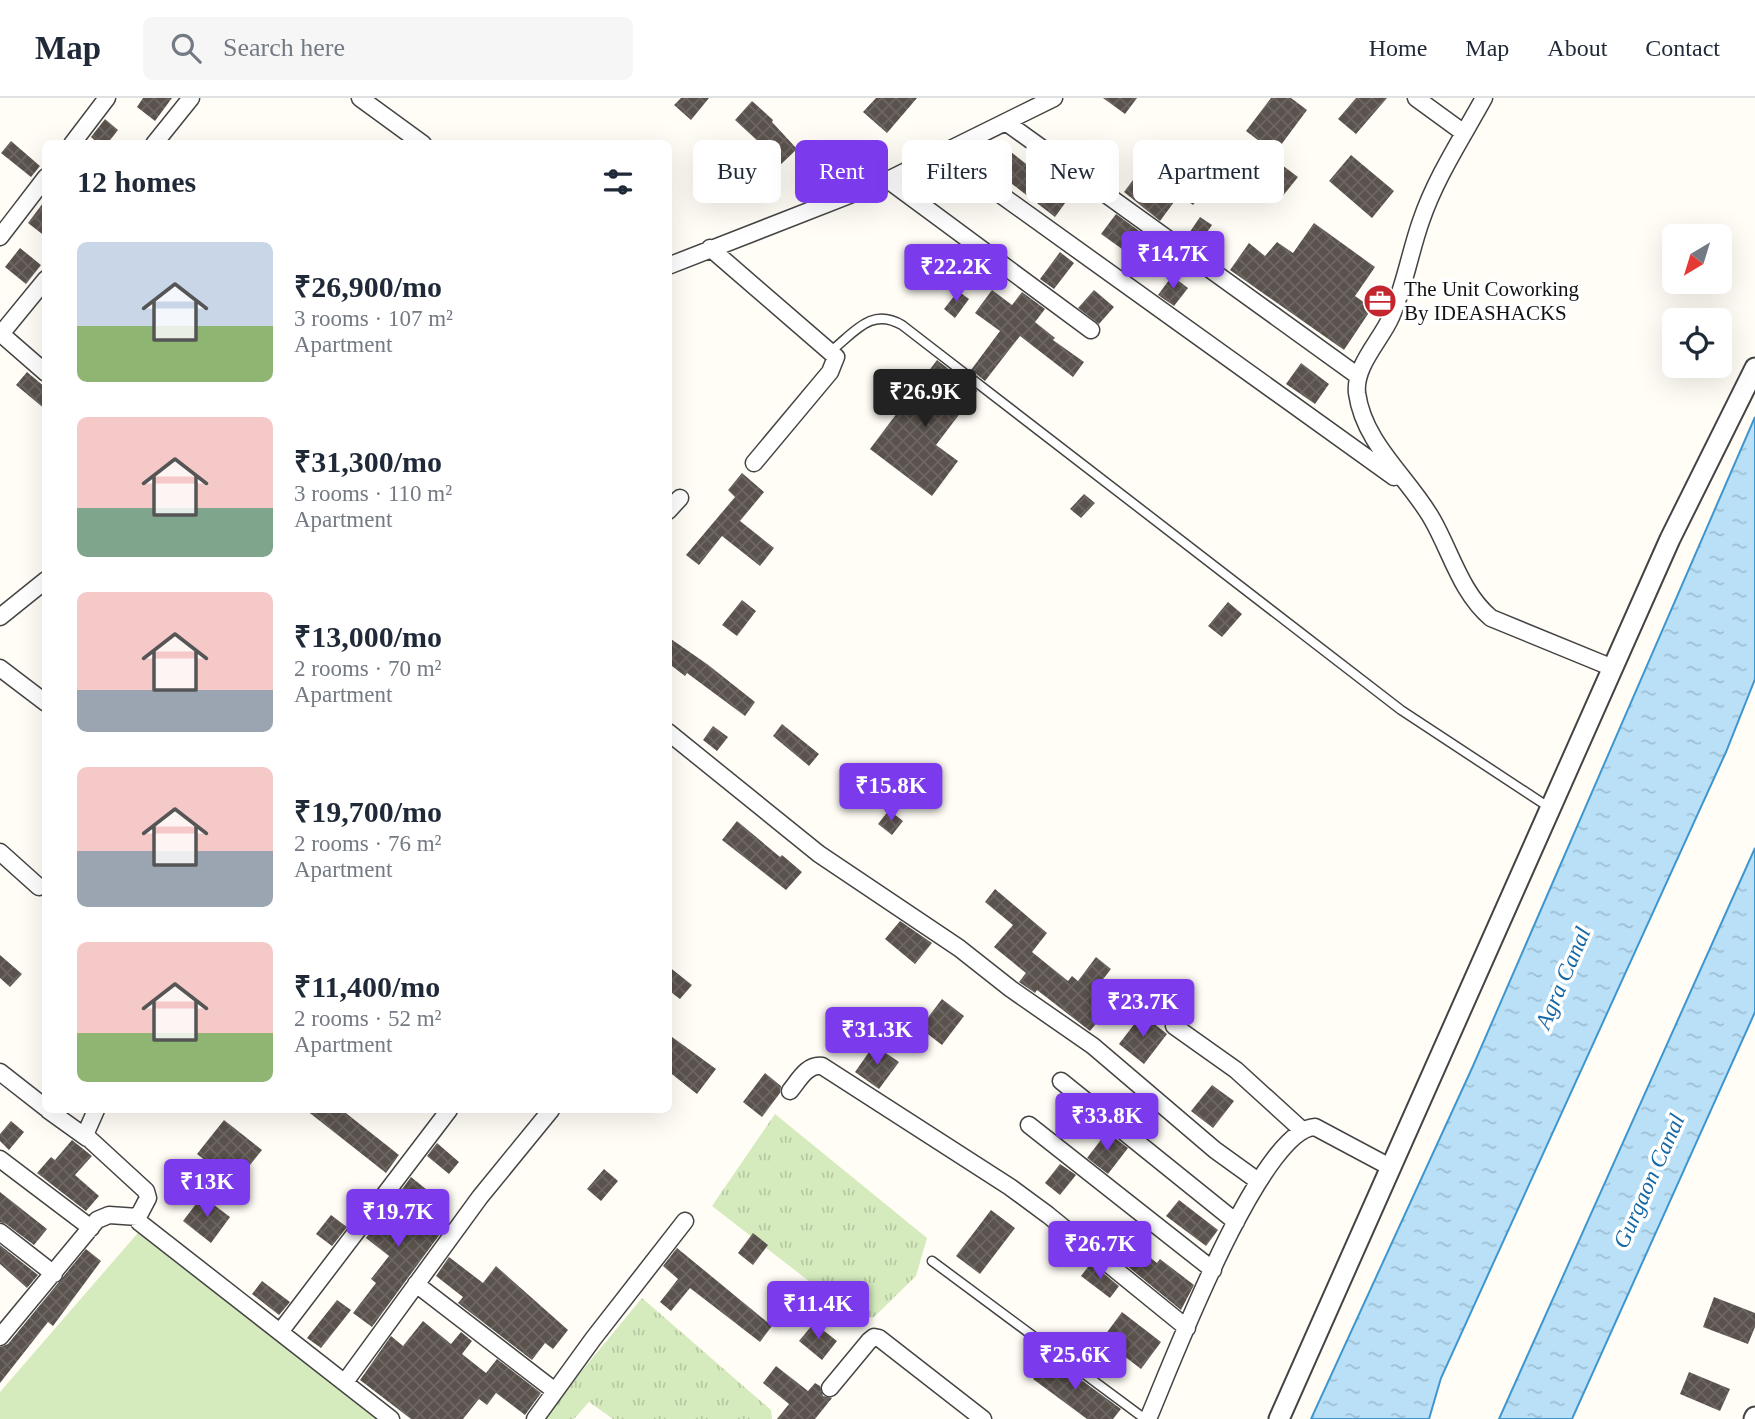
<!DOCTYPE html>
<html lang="en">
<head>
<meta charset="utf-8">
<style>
  :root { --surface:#fff; --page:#f6f6f7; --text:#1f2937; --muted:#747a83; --line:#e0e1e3; --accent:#7c3aed }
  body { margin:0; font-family:Georgia,serif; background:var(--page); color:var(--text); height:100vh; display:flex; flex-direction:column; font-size:26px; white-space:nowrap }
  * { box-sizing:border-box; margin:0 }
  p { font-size:23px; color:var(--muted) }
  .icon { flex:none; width:38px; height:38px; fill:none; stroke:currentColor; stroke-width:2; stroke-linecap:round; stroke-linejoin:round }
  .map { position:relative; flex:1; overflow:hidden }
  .panel { position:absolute; left:42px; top:42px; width:630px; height:973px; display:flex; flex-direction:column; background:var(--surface); border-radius:10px; box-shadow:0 7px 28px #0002 }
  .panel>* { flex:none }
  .hud { position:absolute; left:693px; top:42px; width:665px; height:63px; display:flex; gap:14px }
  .needle { width:46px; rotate:218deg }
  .tools { position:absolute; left:1662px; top:126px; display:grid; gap:14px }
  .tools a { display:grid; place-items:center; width:70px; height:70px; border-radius:10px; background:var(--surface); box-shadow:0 7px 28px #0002; font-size:35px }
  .price { position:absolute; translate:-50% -60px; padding:0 16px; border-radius:7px; background:var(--accent); color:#fff; font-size:23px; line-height:46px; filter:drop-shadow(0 2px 4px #0008) }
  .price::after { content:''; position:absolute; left:50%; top:42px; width:21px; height:16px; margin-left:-10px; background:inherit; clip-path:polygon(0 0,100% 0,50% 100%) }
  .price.current { background:#222; color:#fff }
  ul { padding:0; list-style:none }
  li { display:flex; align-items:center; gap:21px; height:175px; padding:0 35px }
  li span { display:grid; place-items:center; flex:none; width:196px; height:140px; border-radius:10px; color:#555 }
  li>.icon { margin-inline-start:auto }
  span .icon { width:84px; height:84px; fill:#fffc; stroke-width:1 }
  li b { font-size:30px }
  h2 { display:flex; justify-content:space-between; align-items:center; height:84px; padding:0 35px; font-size:30px }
  .tag { padding:0 24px; border-radius:10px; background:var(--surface); box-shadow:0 7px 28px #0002; font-size:24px; line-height:63px }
  .tag.current { background:var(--accent); color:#fff }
  header { display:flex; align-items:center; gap:42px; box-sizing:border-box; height:98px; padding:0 35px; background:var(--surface); border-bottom:2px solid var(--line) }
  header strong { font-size:33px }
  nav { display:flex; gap:38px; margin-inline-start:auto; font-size:24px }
  .search { width:490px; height:63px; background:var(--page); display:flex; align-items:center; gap:18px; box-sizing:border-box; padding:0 24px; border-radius:10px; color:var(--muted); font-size:26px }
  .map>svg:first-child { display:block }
  .grass { fill:#d5ebbd }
  .park { fill:url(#park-tufts) }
  .water { fill:url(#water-ripples); stroke:#3f96cf; stroke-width:2 }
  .building { fill:url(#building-cross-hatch) }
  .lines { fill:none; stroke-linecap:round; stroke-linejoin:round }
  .service-casing { stroke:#444; stroke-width:11 }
  .minor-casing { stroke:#444; stroke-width:19 }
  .tertiary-casing { stroke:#444; stroke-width:23 }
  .service { stroke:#fff; stroke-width:8 }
  .minor { stroke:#fff; stroke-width:16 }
  .tertiary { stroke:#fff; stroke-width:19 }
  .labels { text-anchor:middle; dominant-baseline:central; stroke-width:7; stroke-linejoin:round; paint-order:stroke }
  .poi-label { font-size:21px; fill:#111; stroke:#fff; text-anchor:start }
  .water-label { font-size:23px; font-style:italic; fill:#1768a6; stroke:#fff }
</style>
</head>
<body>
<header>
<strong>Map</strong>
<div class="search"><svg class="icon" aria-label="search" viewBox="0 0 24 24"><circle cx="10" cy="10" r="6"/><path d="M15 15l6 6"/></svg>Search here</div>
<nav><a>Home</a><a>Map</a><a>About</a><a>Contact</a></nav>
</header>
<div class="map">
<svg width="1755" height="1321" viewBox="0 0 1755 1321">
  <defs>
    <pattern id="park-tufts" width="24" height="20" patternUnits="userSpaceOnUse" patternTransform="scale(1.75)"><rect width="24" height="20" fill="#d5ebbd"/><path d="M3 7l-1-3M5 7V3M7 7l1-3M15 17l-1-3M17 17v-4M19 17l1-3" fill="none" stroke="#b6c8a1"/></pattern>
    <pattern id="water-ripples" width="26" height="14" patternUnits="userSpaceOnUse" patternTransform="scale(1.75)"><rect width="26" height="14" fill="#b9e0f7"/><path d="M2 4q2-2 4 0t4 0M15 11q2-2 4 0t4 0" fill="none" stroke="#9ebfd3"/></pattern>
    <pattern id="building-cross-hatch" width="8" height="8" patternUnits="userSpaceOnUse" patternTransform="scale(1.75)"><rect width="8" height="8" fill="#5a524d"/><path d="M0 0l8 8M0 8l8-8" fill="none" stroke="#6d6662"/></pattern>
  </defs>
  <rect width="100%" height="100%" fill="#fffdf5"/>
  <path class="grass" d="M143,1129L381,1321H0V1294Z"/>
  <path class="park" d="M775,1016L927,1140L916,1178L874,1219L858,1221L712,1108Z
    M642,1200L771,1312L772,1321H613L589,1304L574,1321H542Z"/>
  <path class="water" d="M1755,319V581L1726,654L1441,1280L1429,1321H1311L1473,968Z
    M1755,750V914L1572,1321H1499Z"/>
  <path class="building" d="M143,0H172L155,23L137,9Z
    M681,0H709L691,22L674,7Z
    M876,0H917L887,35L863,14Z
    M1103,0H1137L1125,16Z
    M1271,0H1291L1307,12L1275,55L1246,33Z
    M1356,0H1387L1356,36L1338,21Z
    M752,3L773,22L772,24L797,51L778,69L759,50L762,47L735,22Z
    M105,21L118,32L107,46H99L91,39Z
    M11,43L40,68L31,79L1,55Z
    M997,43L1040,77L1038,79L1068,101L1055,119L982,63Z
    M838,51L857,67L844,82L825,67Z
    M1351,57L1394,93L1372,120L1329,83Z
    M1164,60L1206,90L1193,107L1182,99L1179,102L1177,100L1160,123L1124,94L1139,74L1149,82Z
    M1278,64L1298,79L1282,99L1262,85Z
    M46,101V139L28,125Z
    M1116,116L1172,157L1160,174L1134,155L1132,158L1101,136Z
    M1200,119L1212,127L1197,149L1185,141Z
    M1314,125L1375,169L1355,198L1372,210L1344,252L1230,172L1249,145L1265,158L1277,144L1293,155Z
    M20,150L41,167L26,186L5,169Z
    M922,151L946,170L937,181L913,162Z
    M1060,154L1074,165L1054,191L1040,181Z
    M1172,178L1188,190L1174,208L1158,197Z
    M992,192L1012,207L1022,194L1045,211L1035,224L1055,240L1053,242L1084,264L1073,279L1020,238L985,283L971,272L1000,233L975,215Z
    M1094,192L1114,209L1099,226L1078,210Z
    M958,193L969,201L955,220L944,211Z
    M937,262L977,293L936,347L958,363L932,398L870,351Z
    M1301,265L1329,286L1315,306L1286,286Z
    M27,274L46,290V312L16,287Z
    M742,375L764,394L740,423L774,450L760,468L722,438L699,467L686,457L735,399L728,392Z
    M1084,396L1095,405L1081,420L1070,411Z
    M742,502L756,513L737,538L722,527Z
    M1228,504L1242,516L1222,539L1208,528Z
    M668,539L707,566L755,604L745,618L687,575L685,578L668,565Z
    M782,626L819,656L809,668L773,638Z
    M713,628L728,639L717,653L703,642Z
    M889,712L903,723L892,737L878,726Z
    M737,723L780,759L782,757L802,774L786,792L722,742Z
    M995,791L1047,835L1032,854L1068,883L1072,878L1078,883L1096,859L1111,871L1093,894L1111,908L1090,933L1037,892L1035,895L1019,884L1026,875L994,849L1013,827L985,804Z
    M900,823L932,845L915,866L885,841Z
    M0,857L22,876L10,889L0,880Z
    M668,868L692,887L680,901L668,892Z
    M942,901L964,918L942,947L920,930Z
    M1142,916L1167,936L1144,966L1119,946Z
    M668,936L716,971L697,996L668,973Z
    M874,947L899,964L879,991L855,974Z
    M765,975L781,988L780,995L762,1019L743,1004Z
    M1212,987L1234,1003L1213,1030L1191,1013Z
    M306,1012H342L399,1057L386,1075Z
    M224,1022L262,1052L235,1086L197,1056Z
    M11,1023L24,1034L9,1052L0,1043V1036Z
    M1107,1034L1128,1050L1108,1076L1087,1060Z
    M72,1042L92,1058L75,1077L99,1098L86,1113L37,1075L51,1059L55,1062Z
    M437,1045L459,1064L449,1076L427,1058Z
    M1060,1066L1076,1077L1060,1097L1045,1085Z
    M604,1071L618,1083L601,1103L587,1091Z
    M411,1079L432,1096L415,1117L440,1136L372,1229L353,1215L376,1185L371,1181L389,1158L366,1140Z
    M0,1094L47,1131L34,1147L6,1126L0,1124Z
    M202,1098L230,1119L211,1145L183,1123Z
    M1179,1102L1218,1132L1206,1148L1166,1118Z
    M991,1112L1015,1130L980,1176L956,1158Z
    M331,1117L347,1129L332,1148L316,1136Z
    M1116,1133L1157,1165L1160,1161L1194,1187L1181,1212L1104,1149Z
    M753,1135L768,1147L753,1167L738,1155Z
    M0,1147L38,1177L27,1190L0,1166Z
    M677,1150L772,1228L760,1244L690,1190L671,1213L660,1204L678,1181L663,1168Z
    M86,1151L101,1163L53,1228L48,1224L0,1285V1249L8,1246Z
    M449,1159L483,1185L496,1168L568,1232L553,1251L545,1245L532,1262L458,1205L463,1199L436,1178Z
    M1091,1165L1119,1188L1110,1200L1081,1178Z
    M262,1183L290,1204L279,1217L252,1196Z
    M1714,1199L1755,1215V1229L1748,1246L1703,1229Z
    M337,1202L351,1212L321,1250L307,1240Z
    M1122,1214L1161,1244L1141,1271L1102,1241Z
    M423,1223L451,1246L461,1234L472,1243L462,1256L486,1275L497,1261L541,1295L525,1317L496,1295L487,1307L479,1301L463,1321H411L360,1282L391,1238L403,1248Z
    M814,1225L837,1243L822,1262L799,1243Z
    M1050,1259L1121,1311L1113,1321H1087L1033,1281Z
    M776,1268L808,1293L815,1285L820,1288L823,1298L832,1300L815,1321H777L789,1306L763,1285Z
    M1689,1274L1730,1291L1720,1313L1680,1296Z"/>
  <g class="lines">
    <defs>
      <path id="service" d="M831,253C855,234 871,209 902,227L1401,612L1550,710
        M932,1163L1145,1321"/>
      <path id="minor" d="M360,0L423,46
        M1416,0L1464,35
        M1484,0C1462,40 1436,79 1421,123C1410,154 1405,187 1391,219C1381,242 1354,268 1357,295C1364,346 1408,379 1432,421C1451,454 1461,495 1491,520L1613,570
        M1007,25L1358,278
        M72,46L107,0
        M154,46L191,0
        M944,56L1394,379
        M888,82L1091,232
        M0,139L46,79
        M710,150L836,259L830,274L754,365
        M668,168L888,82L1054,0
        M0,235L46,275
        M1,236L46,181
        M668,413L680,400
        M0,519L46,482
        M0,570L46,605
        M668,634L819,756L959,850L1011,891L1093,948L1215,1052L1258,1083
        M0,754L39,789
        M1174,928L1236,972L1302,1032
        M0,974L46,1010
        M1061,983L1236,1124
        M790,993C799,982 807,966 822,968L1010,1089L1048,1117L1187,1230
        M48,1012L87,1040
        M96,1012L85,1037L146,1093L148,1100L138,1119L139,1124L391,1321
        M1029,1027L1213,1172
        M0,1061L91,1130
        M0,1134L54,1176
        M416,1186L555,1293
        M280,1234L449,1012
        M0,1239L97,1122L109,1117L138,1119
        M345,1284L480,1099L551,1012
        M830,1290L869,1243L874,1239L879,1240L983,1321
        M535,1321L593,1241L685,1123
        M1148,1321C1170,1270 1260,1031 1315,1029L1390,1069"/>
      <path id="tertiary" d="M1279,1321L1670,441L1755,270
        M1754,1321L1755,1319"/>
    </defs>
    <use href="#service" class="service-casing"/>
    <use href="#minor" class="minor-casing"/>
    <use href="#tertiary" class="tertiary-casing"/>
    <use href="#service" class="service"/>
    <use href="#minor" class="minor"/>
    <use href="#tertiary" class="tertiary"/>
  </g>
  <defs>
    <symbol id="office-disc" viewBox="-11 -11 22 22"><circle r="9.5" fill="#c4262e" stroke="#fff"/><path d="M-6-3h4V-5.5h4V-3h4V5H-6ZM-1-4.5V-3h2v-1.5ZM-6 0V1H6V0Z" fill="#fff"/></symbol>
  </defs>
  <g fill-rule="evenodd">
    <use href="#office-disc" x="1361" y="184" width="38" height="38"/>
  </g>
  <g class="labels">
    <g class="poi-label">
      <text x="1404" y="191">The Unit Coworking<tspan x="1404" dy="24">By IDEASHACKS</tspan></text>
    </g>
    <g class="water-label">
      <text transform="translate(1563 880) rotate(-67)">Agra Canal</text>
      <text transform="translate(1649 1083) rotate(-66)">Gurgaon Canal</text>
    </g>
  </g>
</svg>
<div class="tools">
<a><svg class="needle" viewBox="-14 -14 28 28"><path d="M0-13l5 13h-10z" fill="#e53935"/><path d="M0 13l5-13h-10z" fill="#747a83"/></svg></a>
<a><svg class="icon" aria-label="locate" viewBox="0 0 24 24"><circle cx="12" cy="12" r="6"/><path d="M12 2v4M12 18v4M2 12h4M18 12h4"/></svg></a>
</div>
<b class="price" style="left:1173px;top:193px">₹14.7K</b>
<b class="price" style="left:956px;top:206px">₹22.2K</b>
<b class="price current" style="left:925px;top:331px">₹26.9K</b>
<b class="price" style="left:891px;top:725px">₹15.8K</b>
<b class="price" style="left:1143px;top:941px">₹23.7K</b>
<b class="price" style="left:877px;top:969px">₹31.3K</b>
<b class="price" style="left:1107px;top:1055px">₹33.8K</b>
<b class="price" style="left:207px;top:1121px">₹13K</b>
<b class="price" style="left:398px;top:1151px">₹19.7K</b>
<b class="price" style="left:1100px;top:1183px">₹26.7K</b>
<b class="price" style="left:818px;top:1243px">₹11.4K</b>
<b class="price" style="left:1075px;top:1294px">₹25.6K</b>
<div class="hud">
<a class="tag">Buy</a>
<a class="tag current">Rent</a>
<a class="tag">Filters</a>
<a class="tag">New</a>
<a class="tag">Apartment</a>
</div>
<section class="panel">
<h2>12 homes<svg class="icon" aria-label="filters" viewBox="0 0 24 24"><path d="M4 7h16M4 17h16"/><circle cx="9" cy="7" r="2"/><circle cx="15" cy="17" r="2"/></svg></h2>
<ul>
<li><span style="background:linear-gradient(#c9d6e8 60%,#8fb573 0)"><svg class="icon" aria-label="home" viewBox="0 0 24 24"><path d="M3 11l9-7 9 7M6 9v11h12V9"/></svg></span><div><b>₹26,900/mo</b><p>3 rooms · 107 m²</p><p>Apartment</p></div></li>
<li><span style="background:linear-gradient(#f6c9c9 65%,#7fa58c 0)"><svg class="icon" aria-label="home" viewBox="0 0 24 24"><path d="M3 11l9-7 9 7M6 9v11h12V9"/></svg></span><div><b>₹31,300/mo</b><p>3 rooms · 110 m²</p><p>Apartment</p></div></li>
<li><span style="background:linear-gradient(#f6c9c9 70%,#9aa5b1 0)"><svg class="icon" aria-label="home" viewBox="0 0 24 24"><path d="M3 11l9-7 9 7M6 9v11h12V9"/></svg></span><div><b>₹13,000/mo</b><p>2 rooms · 70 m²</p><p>Apartment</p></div></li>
<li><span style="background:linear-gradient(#f6c9c9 60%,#9aa5b1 0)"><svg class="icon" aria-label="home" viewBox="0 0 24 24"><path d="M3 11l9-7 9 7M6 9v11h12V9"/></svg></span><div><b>₹19,700/mo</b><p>2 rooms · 76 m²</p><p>Apartment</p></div></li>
<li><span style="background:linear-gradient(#f6c9c9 65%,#8fb573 0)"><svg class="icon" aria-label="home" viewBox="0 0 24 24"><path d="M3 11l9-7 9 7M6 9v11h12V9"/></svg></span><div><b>₹11,400/mo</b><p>2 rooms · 52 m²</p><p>Apartment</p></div></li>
</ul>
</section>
</div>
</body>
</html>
